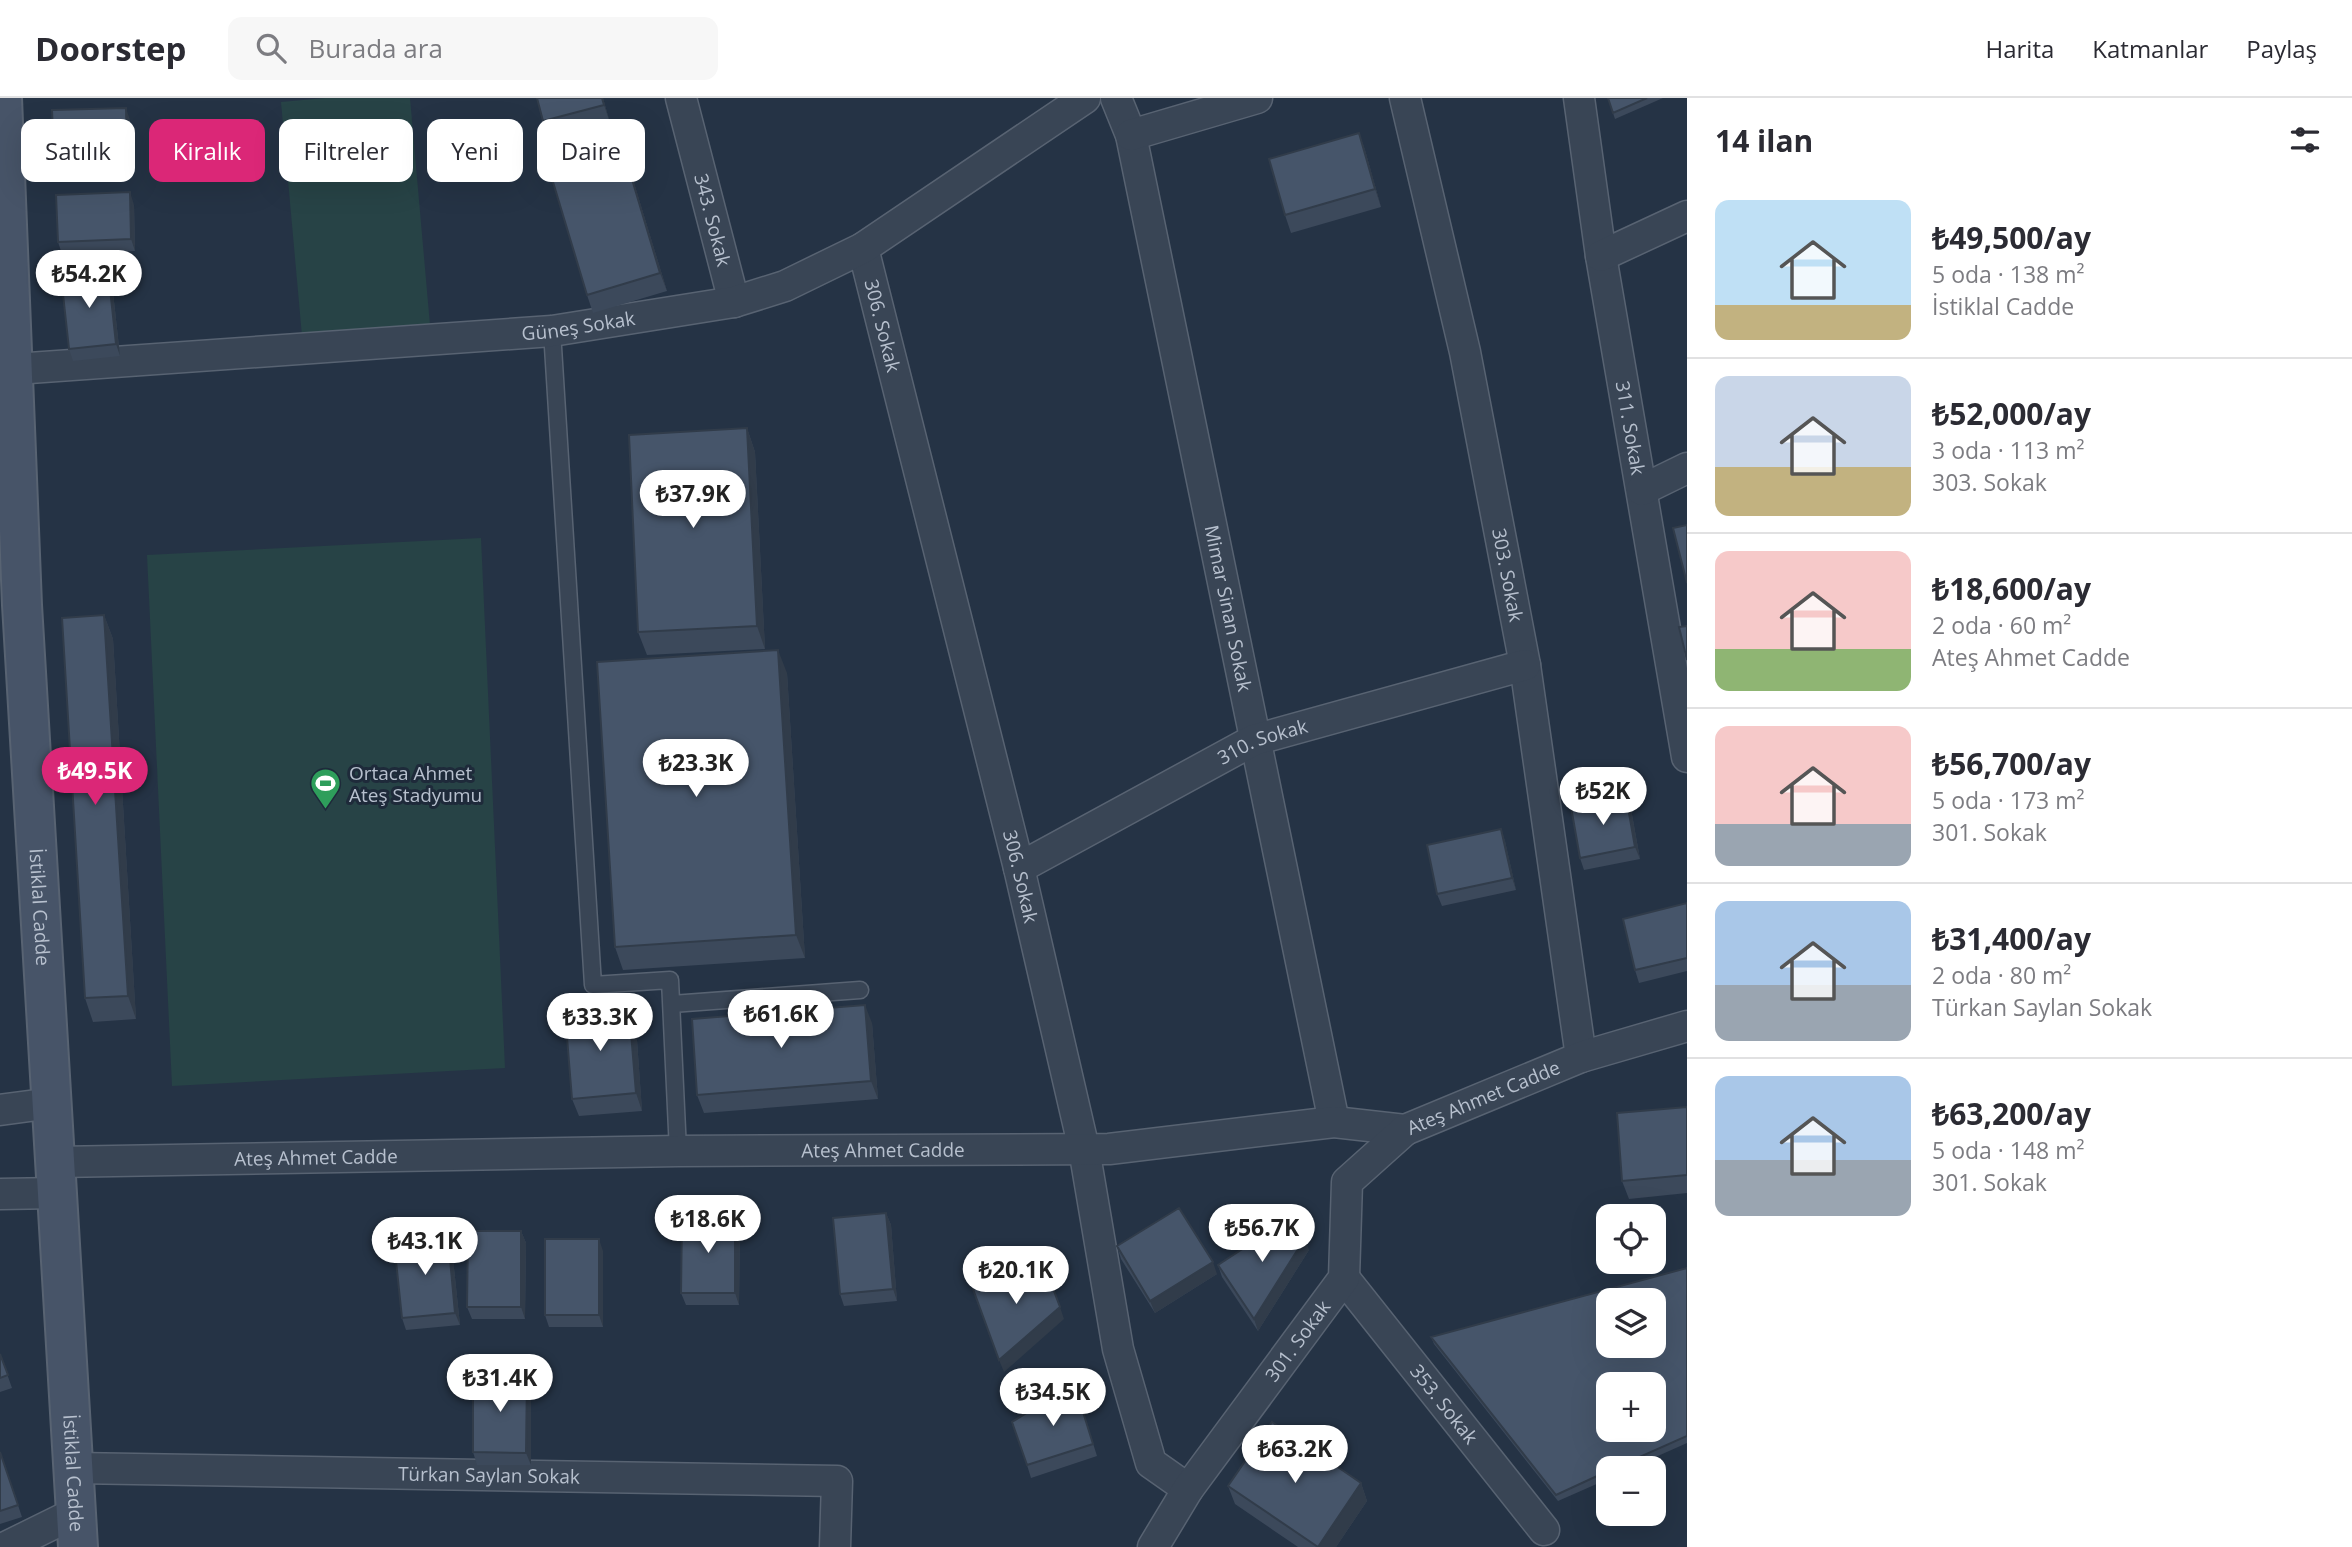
<!DOCTYPE html>
<html lang="tr">
<head>
<meta charset="utf-8">
<style>
  :root { --surface:#fff; --page:#f7f7f7; --text:#2b2b33; --muted:#7c7c81; --line:#e1e1e2; --accent:#db2777 }
  body { margin:0; font-family:"Open Sans",sans-serif; background:var(--page); color:var(--text); height:100vh; display:flex; flex-direction:column; font-size:26px; white-space:nowrap }
  * { box-sizing:border-box; margin:0 }
  p { font-size:23px; color:var(--muted) }
  .icon { flex:none; width:38px; height:38px; fill:none; stroke:currentColor; stroke-width:2; stroke-linecap:round; stroke-linejoin:round }
  .map { position:relative; flex:1; overflow:hidden }
  .panel { display:flex; flex-direction:column; background:var(--surface); width:665px }
  .panel>* { flex:none }
  .banner { position:absolute; left:21px; top:21px; width:665px; height:63px; display:flex; gap:14px }
  .controls { position:absolute; left:1596px; top:1106px; display:grid; gap:14px }
  .controls a { display:grid; place-items:center; width:70px; height:70px; border-radius:14px; background:var(--surface); box-shadow:0 7px 28px #0002; font-size:35px }
  .price { position:absolute; translate:-50% -60px; padding:0 16px; border-radius:24px; background:#fff; color:#222; font-size:23px; line-height:46px; filter:drop-shadow(0 2px 4px #0008) }
  .price::after { content:''; position:absolute; left:50%; top:42px; width:21px; height:16px; margin-left:-10px; background:inherit; clip-path:polygon(0 0,100% 0,50% 100%) }
  .price.selected { background:var(--accent); color:#fff }
  ul { padding:0; list-style:none }
  li { display:flex; align-items:center; gap:21px; height:175px; padding:0 28px }
  li+li { border-top:2px solid var(--line) }
  li span { display:grid; place-items:center; flex:none; width:196px; height:140px; border-radius:14px; color:#555 }
  li>.icon { margin-inline-start:auto }
  span .icon { width:84px; height:84px; fill:#fffc; stroke-width:1 }
  li b { font-size:30px }
  h2 { display:flex; justify-content:space-between; align-items:center; height:84px; padding:0 28px; font-size:30px }
  .chip { padding:0 24px; border-radius:14px; background:var(--surface); box-shadow:0 7px 28px #0002; font-size:24px; line-height:63px }
  .chip.selected { background:var(--accent); color:#fff }
  header { display:flex; align-items:center; gap:42px; box-sizing:border-box; height:98px; padding:0 35px; background:var(--surface); border-bottom:2px solid var(--line) }
  header strong { font-size:33px }
  nav { display:flex; gap:38px; margin-inline-start:auto; font-size:24px }
  .search { width:490px; height:63px; background:var(--page); display:flex; align-items:center; gap:18px; box-sizing:border-box; padding:0 24px; border-radius:14px; color:var(--muted); font-size:26px }
  main { display:flex; flex:1; min-height:0 }
  .map>svg:first-child { display:block }
  .green { fill:#274346 }
  .lines { fill:none; stroke-linecap:round; stroke-linejoin:round }
  .lane-casing { stroke:#586372; stroke-width:19 }
  .street-casing { stroke:#586372; stroke-width:33 }
  .secondary-casing { stroke:#586372; stroke-width:42 }
  .lane { stroke:#394555; stroke-width:16 }
  .street { stroke:#394555; stroke-width:30 }
  .secondary { stroke:#475468; stroke-width:38 }
  .wall { fill:#3c495b }
  .shaded-wall { fill:#313c4a }
  .building { fill:#46556a; stroke:#313c4a; stroke-width:2; fill-rule:evenodd }
  .labels { text-anchor:middle; dominant-baseline:central; stroke-width:6; stroke-linejoin:round; paint-order:stroke }
  .street-label { font-size:19px; fill:#b7c0ce; stroke:#1e2a3a }
  .poi-label { font-size:19px; fill:#b7c0ce; stroke:#1e2a3a; text-anchor:start }
</style>
</head>
<body>
<header>
<strong>Doorstep</strong>
<div class="search"><svg class="icon" aria-label="search" viewBox="0 0 24 24"><circle cx="10" cy="10" r="6"/><path d="M15 15l6 6"/></svg>Burada ara</div>
<nav><a>Harita</a><a>Katmanlar</a><a>Paylaş</a></nav>
</header>
<main>
<div class="map">
<svg width="1687" height="1449" viewBox="0 0 1687 1449">
  <rect width="100%" height="100%" fill="#253345"/>
  <path class="green" d="M325,0H410L430,227L302,238L281,4Z
    M481,440L505,970L172,988L147,457Z"/>
  <g class="lines">
    <defs>
      <path id="lane" d="M552,233L593,887L670,882L678,1053
        M672,906L860,892"/>
      <g id="street">
        <path id="s1" d="M681,0L734,204"/>
        <path id="s2" d="M1116,0L1131,37L1334,1024"/>
        <path id="s3" d="M1405,0L1465,254L1525,567L1581,959"/>
        <path id="s4" d="M1579,0L1601,158L1687,659"/>
        <path d="M1131,37L1257,0"/>
        <path id="s5" d="M863,150L1019,770L1084,1051L1118,1251L1151,1365L1188,1391"/>
        <path d="M1601,158L1687,118"/>
        <path id="s6" d="M15,271L552,233L734,204L785,188L863,150L1085,0"/>
        <path d="M1642,392L1687,370"/>
        <path id="s7" d="M1019,770L1254,642L1525,567"/>
        <path d="M0,1012L52,1005"/>
        <path id="s8" d="M57,1064L678,1053L1109,1051L1334,1024L1405,1032L1581,959L1687,928"/>
        <path d="M0,1096L57,1095"/>
        <path id="s9" d="M1344,1180L1544,1432"/>
        <path id="s10" d="M74,1370L837,1383L835,1449"/>
        <path d="M6,1449L77,1414"/>
        <path id="s11" d="M1153,1449L1188,1391L1344,1180L1347,1084L1405,1032"/>
      </g>
      <g id="secondary">
        <path id="s12" d="M2,0L22,507L78,1449"/>
      </g>
    </defs>
    <use href="#lane" class="lane-casing"/>
    <use href="#street" class="street-casing"/>
    <use href="#secondary" class="secondary-casing"/>
    <use href="#lane" class="lane"/>
    <use href="#street" class="street"/>
    <use href="#secondary" class="secondary"/>
  </g>
  <path class="wall" d="M603,0L610,25L550,41L543,23Z
    M1608,0H1663L1615,21Z
    M130,22L131,69L58,72L54,60Z
    M617,31L623,49L667,193L593,215L587,197Z
    M1359,35L1365,52L1381,109L1291,135L1285,117Z
    M134,107L135,153L62,156L58,144Z
    M108,172L112,185L120,258L73,263L69,251Z
    M747,330L755,354L765,551L647,557L638,534Z
    M104,517L113,541L136,921L93,924L85,900Z
    M787,575L805,860L623,872L615,849Z
    M1626,698L1631,711L1640,761L1584,772L1580,760Z
    M1501,731L1505,743L1516,792L1442,808L1437,796Z
    M1687,805V873L1639,885L1635,872Z
    M629,910L636,928L642,1013L579,1018L572,1001Z
    M872,925L878,1001L704,1015L697,997Z
    M1687,1009V1095L1629,1101L1622,1083Z
    M886,1115L891,1127L897,1203L844,1208L840,1196Z
    M735,1119L740,1131L739,1207H686L681,1195Z
    M521,1133L526,1145L525,1221H472L467,1209Z
    M1117,1148L1217,1176L1155,1215L1121,1161Z
    M452,1151L460,1227L406,1232L402,1220Z
    M1309,1152L1258,1233L1222,1179L1218,1167Z
    M603,1153V1229H549L545,1217Z
    M1687,1170V1345L1631,1370H1608V1381L1558,1403L1434,1246L1431,1239Z
    M0,1256L12,1290L0,1294Z
    M1074,1285L1097,1358L1031,1380L1027,1367Z
    M531,1291V1367H477L473,1354Z
    M0,1354L22,1419L0,1426Z
    M1361,1385L1367,1403L1336,1449H1298L1235,1406L1228,1388Z"/>
  <path class="shaded-wall" d="M602,0H603L610,25L604,7Z
    M126,10L130,22L131,69L127,57Z
    M617,31L623,49L667,193L660,175Z
    M1359,35L1365,52L1381,109L1375,91Z
    M130,94L134,107L135,153L131,141Z
    M108,172L112,185L120,258L116,246Z
    M747,330L755,354L765,551L757,528Z
    M104,517L113,541L136,921L128,898Z
    M778,552L787,575L805,860L796,837Z
    M1626,698L1631,711L1640,761L1635,749Z
    M1501,731L1505,743L1516,792L1512,780Z
    M865,907L872,925L878,1001L871,983Z
    M629,910L636,928L642,1013L636,995Z
    M886,1115L891,1127L897,1203L893,1191Z
    M735,1119L740,1131L739,1207L735,1195Z
    M521,1133L526,1145L525,1221L521,1209Z
    M448,1139L452,1151L460,1227L455,1215Z
    M1305,1140L1309,1152L1258,1233L1254,1221Z
    M599,1141L603,1153V1229L599,1217Z
    M1213,1164L1217,1176L1155,1215L1150,1203Z
    M1060,1209L1064,1221L1004,1274L999,1262Z
    M527,1278L531,1291V1367L526,1355Z
    M1361,1385L1367,1403L1336,1449H1318Z"/>
  <path class="building" d="M537,0H602L604,7L543,23Z
    M1608,0H1647L1613,15Z
    M126,10L127,57L54,60L52,12Z
    M617,31L660,175L587,197L544,54Z
    M1359,35L1375,91L1285,117L1269,61Z
    M130,94L131,141L58,144L56,97Z
    M108,172L116,246L69,251L61,178Z
    M747,330L757,528L638,534L629,337Z
    M1687,427V485L1673,430Z
    M104,517L128,898L85,900L62,520Z
    M1687,528V562L1679,529Z
    M778,552L796,837L615,849L597,564Z
    M1626,698L1635,749L1580,760L1571,709Z
    M1501,731L1512,780L1437,796L1427,747Z
    M1687,805V860L1635,872L1623,821Z
    M865,907L871,983L697,997L692,921Z
    M629,910L636,995L572,1001L565,915Z
    M1687,1009V1077L1622,1083L1617,1015Z
    M1179,1110L1213,1164L1150,1203L1117,1148Z
    M886,1115L893,1191L840,1196L833,1120Z
    M682,1119H735V1195H681Z
    M1291,1119L1305,1140L1254,1221L1218,1167Z
    M468,1133H521V1209H467Z
    M448,1139L455,1215L402,1220L394,1144Z
    M545,1141H599V1217H545Z
    M1043,1164L1060,1209L999,1262L973,1191Z
    M1687,1170V1338L1615,1370H1608V1373L1556,1397L1431,1239ZM1608,1202H1654V1248H1608ZM1608,1286H1654V1332H1608Z
    M0,1256L8,1277L0,1280Z
    M473,1278H527L526,1355L473,1354Z
    M1074,1285L1093,1346L1027,1367L1012,1324Z
    M1272,1324L1361,1385L1318,1449L1228,1388Z
    M0,1354L18,1407L0,1413Z"/>
  <defs>
    <symbol id="stadium-pin" viewBox="-11 -11 22 30"><path d="M0 17L-7.5 6A9.5 9.5 0 1 1 7.5 6Z" fill="#2e9e5b" stroke="#1e2a3a"/><path d="M0-5a6.5 5 0 1 0 0 10a6.5 5 0 1 0 0-10ZM-3.5-1.8h7v3.6h-7Z" fill="#fff"/></symbol>
  </defs>
  <g fill-rule="evenodd">
    <use href="#stadium-pin" x="308" y="668" width="35" height="47"/>
  </g>
  <g class="labels">
    <g class="street-label">
      <text stroke="none"><textPath href="#s1" startOffset="126">343. Sokak</textPath></text>
      <text stroke="none"><textPath href="#s6" startOffset="565">Güneş Sokak</textPath></text>
      <text stroke="none"><textPath href="#s5" startOffset="80">306. Sokak</textPath></text>
      <text stroke="none"><textPath href="#s4" startOffset="334">311. Sokak</textPath></text>
      <text stroke="none"><textPath href="#s3" startOffset="488">303. Sokak</textPath></text>
      <text stroke="none"><textPath href="#s2" startOffset="523">Mimar Sinan Sokak</textPath></text>
      <text stroke="none"><textPath href="#s7" startOffset="275">310. Sokak</textPath></text>
      <text stroke="none"><textPath href="#s5" startOffset="648">306. Sokak</textPath></text>
      <text stroke="none"><textPath href="#s12" startOffset="810">İstiklal Cadde</textPath></text>
      <text stroke="none"><textPath href="#s8" startOffset="1435">Ateş Ahmet Cadde</textPath></text>
      <text stroke="none"><textPath href="#s8" startOffset="826">Ateş Ahmet Cadde</textPath></text>
      <text stroke="none"><textPath href="#s8" startOffset="259">Ateş Ahmet Cadde</textPath></text>
      <text stroke="none"><textPath href="#s11" startOffset="252">301. Sokak</textPath></text>
      <text stroke="none"><textPath href="#s9" startOffset="161">353. Sokak</textPath></text>
      <text stroke="none"><textPath href="#s12" startOffset="1377">İstiklal Cadde</textPath></text>
      <text stroke="none"><textPath href="#s10" startOffset="415">Türkan Saylan Sokak</textPath></text>
    </g>
    <g class="poi-label">
      <text x="349" y="675">Ortaca Ahmet<tspan x="349" dy="22">Ateş Stadyumu</tspan></text>
    </g>
  </g>
</svg>
<div class="controls">
<a><svg class="icon" aria-label="locate" viewBox="0 0 24 24"><circle cx="12" cy="12" r="6"/><path d="M12 2v4M12 18v4M2 12h4M18 12h4"/></svg></a>
<a><svg class="icon" aria-label="layers" viewBox="0 0 24 24"><path d="M12 4l9 5-9 5-9-5zM3 14l9 5 9-5"/></svg></a>
<a>+</a>
<a>−</a>
</div>
<b class="price" style="left:89px;top:212px">₺54.2K</b>
<b class="price" style="left:693px;top:432px">₺37.9K</b>
<b class="price" style="left:696px;top:701px">₺23.3K</b>
<b class="price selected" style="left:95px;top:709px">₺49.5K</b>
<b class="price" style="left:1603px;top:729px">₺52K</b>
<b class="price" style="left:781px;top:952px">₺61.6K</b>
<b class="price" style="left:600px;top:955px">₺33.3K</b>
<b class="price" style="left:708px;top:1157px">₺18.6K</b>
<b class="price" style="left:1262px;top:1166px">₺56.7K</b>
<b class="price" style="left:425px;top:1179px">₺43.1K</b>
<b class="price" style="left:1016px;top:1208px">₺20.1K</b>
<b class="price" style="left:500px;top:1316px">₺31.4K</b>
<b class="price" style="left:1053px;top:1330px">₺34.5K</b>
<b class="price" style="left:1295px;top:1387px">₺63.2K</b>
<div class="banner">
<a class="chip">Satılık</a>
<a class="chip selected">Kiralık</a>
<a class="chip">Filtreler</a>
<a class="chip">Yeni</a>
<a class="chip">Daire</a>
</div>
</div>
<section class="panel">
<h2>14 ilan<svg class="icon" aria-label="filters" viewBox="0 0 24 24"><path d="M4 7h16M4 17h16"/><circle cx="9" cy="7" r="2"/><circle cx="15" cy="17" r="2"/></svg></h2>
<ul>
<li><span style="background:linear-gradient(#bfe0f5 75%,#c2b280 0)"><svg class="icon" aria-label="home" viewBox="0 0 24 24"><path d="M3 11l9-7 9 7M6 9v11h12V9"/></svg></span><div><b>₺49,500/ay</b><p>5 oda · 138 m²</p><p>İstiklal Cadde</p></div></li>
<li><span style="background:linear-gradient(#c9d6e8 65%,#c2b280 0)"><svg class="icon" aria-label="home" viewBox="0 0 24 24"><path d="M3 11l9-7 9 7M6 9v11h12V9"/></svg></span><div><b>₺52,000/ay</b><p>3 oda · 113 m²</p><p>303. Sokak</p></div></li>
<li><span style="background:linear-gradient(#f6c9c9 70%,#8fb573 0)"><svg class="icon" aria-label="home" viewBox="0 0 24 24"><path d="M3 11l9-7 9 7M6 9v11h12V9"/></svg></span><div><b>₺18,600/ay</b><p>2 oda · 60 m²</p><p>Ateş Ahmet Cadde</p></div></li>
<li><span style="background:linear-gradient(#f6c9c9 70%,#9aa5b1 0)"><svg class="icon" aria-label="home" viewBox="0 0 24 24"><path d="M3 11l9-7 9 7M6 9v11h12V9"/></svg></span><div><b>₺56,700/ay</b><p>5 oda · 173 m²</p><p>301. Sokak</p></div></li>
<li><span style="background:linear-gradient(#a9c7e8 60%,#9aa5b1 0)"><svg class="icon" aria-label="home" viewBox="0 0 24 24"><path d="M3 11l9-7 9 7M6 9v11h12V9"/></svg></span><div><b>₺31,400/ay</b><p>2 oda · 80 m²</p><p>Türkan Saylan Sokak</p></div></li>
<li><span style="background:linear-gradient(#a9c7e8 60%,#9aa5b1 0)"><svg class="icon" aria-label="home" viewBox="0 0 24 24"><path d="M3 11l9-7 9 7M6 9v11h12V9"/></svg></span><div><b>₺63,200/ay</b><p>5 oda · 148 m²</p><p>301. Sokak</p></div></li>
</ul>
</section>
</main>
</body>
</html>
